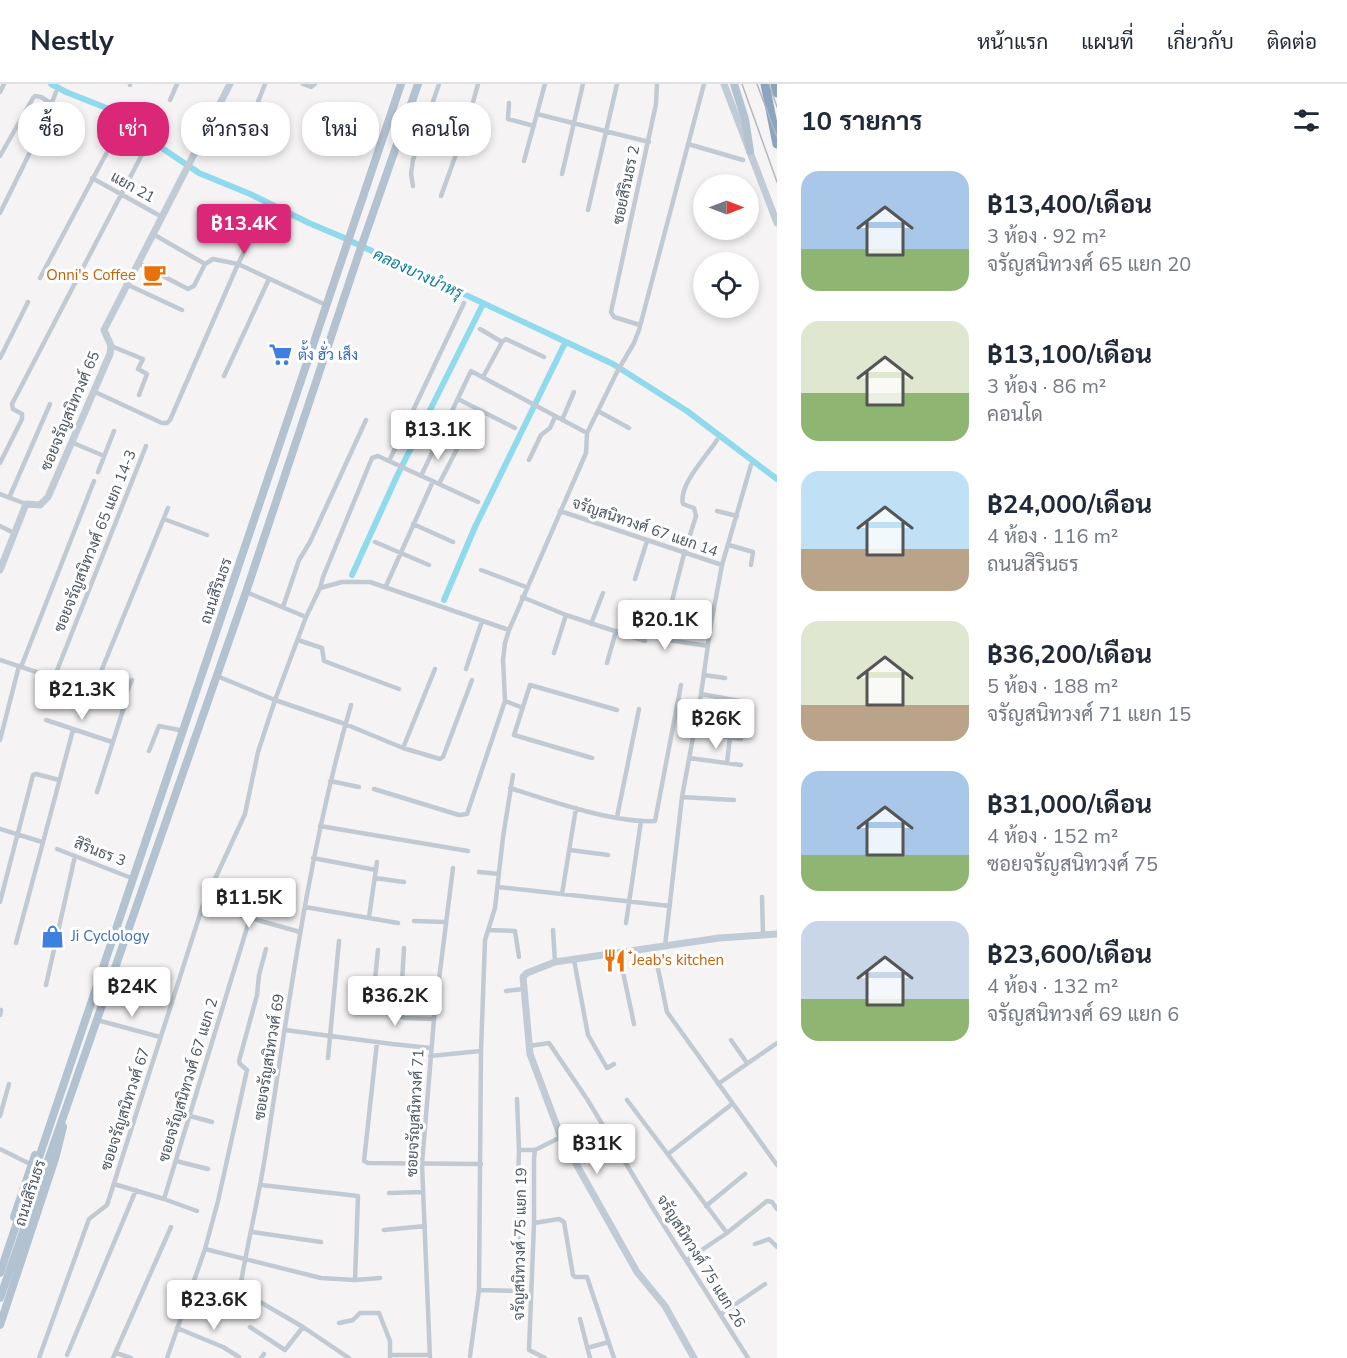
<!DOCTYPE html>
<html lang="th">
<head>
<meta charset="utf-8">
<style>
  :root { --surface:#fff; --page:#f6f6f7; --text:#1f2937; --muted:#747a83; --line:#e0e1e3; --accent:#db2777 }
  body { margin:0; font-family:"Nunito Sans",Sarabun,sans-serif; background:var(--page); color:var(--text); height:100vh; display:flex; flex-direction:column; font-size:22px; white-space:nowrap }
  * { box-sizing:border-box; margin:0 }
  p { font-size:20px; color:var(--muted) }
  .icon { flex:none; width:33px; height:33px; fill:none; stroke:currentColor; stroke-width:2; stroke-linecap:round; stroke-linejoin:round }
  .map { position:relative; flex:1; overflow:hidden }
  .side { display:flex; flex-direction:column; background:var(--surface); width:570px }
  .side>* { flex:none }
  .hud { position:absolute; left:18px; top:18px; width:570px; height:54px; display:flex; gap:12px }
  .needle { width:39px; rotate:90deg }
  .buttons { position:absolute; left:693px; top:90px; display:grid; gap:12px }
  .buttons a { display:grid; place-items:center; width:66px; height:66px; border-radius:50%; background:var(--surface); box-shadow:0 3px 9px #0003; font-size:30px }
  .price { position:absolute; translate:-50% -51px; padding:0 14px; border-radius:6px; background:#fff; color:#222; font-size:20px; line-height:39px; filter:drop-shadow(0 2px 3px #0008) }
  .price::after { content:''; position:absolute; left:50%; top:36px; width:18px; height:14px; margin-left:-9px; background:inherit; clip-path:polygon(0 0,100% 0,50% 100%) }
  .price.on { background:var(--accent); color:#fff }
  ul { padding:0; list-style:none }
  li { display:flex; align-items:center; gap:18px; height:150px; padding:0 24px }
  li span { display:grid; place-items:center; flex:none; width:168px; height:120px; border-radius:18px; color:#555 }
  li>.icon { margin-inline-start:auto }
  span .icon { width:72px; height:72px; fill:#fffc; stroke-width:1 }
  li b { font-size:26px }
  h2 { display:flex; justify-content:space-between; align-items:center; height:72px; padding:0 24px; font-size:26px }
  .chip { padding:0 21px; border-radius:24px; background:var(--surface); box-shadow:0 3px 9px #0003; font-size:21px; line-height:54px }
  .chip.on { background:var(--accent); color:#fff }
  header { display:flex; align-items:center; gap:36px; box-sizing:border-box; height:84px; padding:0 30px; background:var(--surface); border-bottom:2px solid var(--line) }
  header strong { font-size:28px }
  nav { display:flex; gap:33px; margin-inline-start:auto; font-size:21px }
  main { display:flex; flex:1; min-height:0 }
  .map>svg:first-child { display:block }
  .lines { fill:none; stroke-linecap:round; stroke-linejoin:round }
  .canal { stroke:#90daee; stroke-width:6 }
  .street { stroke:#c1cad2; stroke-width:4.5 }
  .secondary { stroke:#c1cbd6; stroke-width:7 }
  .primary { stroke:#b3c2d1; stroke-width:8 }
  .highway { stroke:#8ba5c1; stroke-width:9 }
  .rail { stroke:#b5b8bd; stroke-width:1.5 }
  .labels { text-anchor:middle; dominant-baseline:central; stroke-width:6; stroke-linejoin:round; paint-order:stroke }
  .street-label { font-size:15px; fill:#4a5661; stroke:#fff }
  .food-label { font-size:15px; fill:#c56008; stroke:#fff; text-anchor:end }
  .shop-label { font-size:15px; fill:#366cbe; stroke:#fff; text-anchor:start }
  .water-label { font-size:16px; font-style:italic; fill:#0c7c9b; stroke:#fff }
</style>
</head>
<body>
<header>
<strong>Nestly</strong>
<nav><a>หน้าแรก</a><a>แผนที่</a><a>เกี่ยวกับ</a><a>ติดต่อ</a></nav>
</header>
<main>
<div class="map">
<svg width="777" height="1274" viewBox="0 0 777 1274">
  <rect width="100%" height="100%" fill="#f5f3f3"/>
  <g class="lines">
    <path class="canal" d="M51,0L66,8L109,25L132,44L199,89L250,110L309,139L342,153L613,280L687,327L777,395
      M352,491L397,392L483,220
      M444,516L475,443L565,259"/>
    <path class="street" d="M303,0L311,3L315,0
      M130,1V0
      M0,8L4,0
      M170,16L177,0
      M412,19L467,40
      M509,19L508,35L534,42
      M537,30L649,58
      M688,60L743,76
      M240,64L265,0
      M0,72L33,14L35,12L41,13L52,20
      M524,77L545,0
      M562,90L583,0
      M92,94L162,133
      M413,102L411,90L413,76L439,0
      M441,112L467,40L478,0
      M588,126L617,0
      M0,129L42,44L56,8
      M153,150L205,180L213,175L238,180L326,221
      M138,179L188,205L194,202L205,180
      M40,194L114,55
      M126,200L182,226
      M640,241L614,233L611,228L656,20L657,0
      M480,245L502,258
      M111,262L143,275L138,285L147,290L139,311
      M0,274L28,218
      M224,292L269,195
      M483,293L502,258L506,255L544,273
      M93,307L162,339H167L170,336L238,180L260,137
      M458,315L515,344
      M598,327L629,344
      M562,336L574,308
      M71,358L104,372
      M529,376L541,351L550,344L555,333
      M389,377L464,219
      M0,379L22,335V330L13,325L12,320L149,57
      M98,388L114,347
      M421,392L471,287L587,349
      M439,400L457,365
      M0,410L26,420
      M9,414L50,320
      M560,427L722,481
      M717,427L737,432
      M164,435L207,451
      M413,440L453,458
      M0,442L14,449
      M375,458L429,481
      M729,461L753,468L751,481
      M481,486L526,503
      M635,495L647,457
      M386,502L433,397
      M320,504L342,498H370L509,546
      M246,508L306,533
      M522,513L566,531L645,557
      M283,523L299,476L310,458L366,336
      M642,527L667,535
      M674,534L711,540
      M591,540L603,509
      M621,549L630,518
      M298,556L322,564L324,577L399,605
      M708,562L668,556L663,552L684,470L696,432L694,424L683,420C678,401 707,372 717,356
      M554,569L566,531
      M0,576L123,617
      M607,579L616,547
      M21,583L94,397
      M466,585L482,537
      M704,591L725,594
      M217,592L275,616L345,640L403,664L440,675L443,673L472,596
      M54,594L146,362
      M93,607L168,424
      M701,610L751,619
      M505,617L523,624
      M46,636L112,658
      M693,648L741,655
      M0,656L19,582
      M403,664L435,585
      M149,667L159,642L184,647
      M592,674L514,651L530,601L617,626
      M689,674L741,681
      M727,679L730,653
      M330,697L359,703
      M510,704C550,717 613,739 655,737L681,601
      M374,705L459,731L467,730L505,617L503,576L505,559L509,546L586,369L587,349L617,288L634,259L639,246L704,0
      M97,708L124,623L123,617L132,596
      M682,713L734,716
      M617,733L639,625
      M320,742L468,767
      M0,745L42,758
      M57,765L134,795
      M570,766L608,771
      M313,774L376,786
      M479,788L499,790
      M375,794L404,798
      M498,803L670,822
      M562,810L576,724
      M762,813L763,851
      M0,818L33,691L36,690L59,696
      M203,821L300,848
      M305,823L398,839
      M369,833L377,778
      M414,837L445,838
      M626,839L641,737
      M489,846L515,847L519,873
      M553,846L555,878
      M16,859L73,646
      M665,862L682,713L701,610L711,540L722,481L751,381
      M404,864L400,932L404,934L434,935
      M654,865L667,928L777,1081
      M378,866L374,905L400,907
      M619,869L634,940
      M574,876L588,951L607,984L614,980
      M46,901L75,772
      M506,907L524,905
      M0,931L1,926
      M97,936L160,953
      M285,946L392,960L431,964
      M731,956L747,979
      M377,958L364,1077L368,1079L481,1080
      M529,962L549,959L587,1015L654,1126L748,1274
      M430,972L481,967
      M328,974L339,857
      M718,1000L777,959
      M517,1015L519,1066L518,1099
      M627,1016L727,1149
      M0,1032L9,1000
      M190,1032L212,1038
      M0,1065L32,1081
      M519,1066H535
      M668,1070L732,1020
      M176,1077L208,1085
      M114,1100L164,1115L250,834
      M261,1101L358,1112L355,1196
      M389,1109L423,1108
      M164,1115L197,1127
      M706,1122L745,1090
      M534,1139L559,1135L564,1138L573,1191L575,1193H587L614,1274
      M384,1146L425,1142
      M252,1148L321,1158
      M755,1160L769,1155L777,1163
      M205,1165L321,1194L355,1196L380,1194
      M687,1176L727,1149L767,1117L772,1118L777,1125
      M479,1206L517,1207L519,1120
      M721,1230L765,1200
      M580,1235L590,1274
      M339,1239L353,1236L360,1229H379L390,1257V1274
      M250,1243L285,1266L303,1243
      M177,1244L223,1263L239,1273
      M587,1264L609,1258
      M116,1269L131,1274
      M67,1271L136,1106
      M391,1271H430
      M470,1272L479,1206L481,967L485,856L495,824L503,753L513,691
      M39,1274L89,1135L107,1121L203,821L245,730L258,668L275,616L306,533L320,504L323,493L372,374L378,372L478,418
      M113,1274L171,1143
      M167,1274L205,1165L218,1117L247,986L240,980L239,977L257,911L259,891L266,865
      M261,1274L264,1270
      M349,1274L303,1243L243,1208L240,1204C248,1156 260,1109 267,1060C290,913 309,765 351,621
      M430,1274L422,1080L434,935L453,784
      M545,1274L529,1266L534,1139V1074L535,1066L561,1053"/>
    <path class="secondary" d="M724,0L777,139
      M0,486L26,420L40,421L48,413L110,270L111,262L104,246L230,0
      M694,1274L665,1222L637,1188L561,1053L530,970L523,893L527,889L555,878L719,854L777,850"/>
    <path class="primary" d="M734,0L745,35L750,67
      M14,1133L35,1071
      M0,1189L401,0
      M0,1214L246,508L357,175L418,0
      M0,1241L55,1075L63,1043"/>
    <path class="highway" d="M765,0L777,60
      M775,0L777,9"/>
    <path class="rail" d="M742,0L777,98
      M757,0L777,53
      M769,0L777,23"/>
  </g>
  <defs>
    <symbol id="cafe-bare" viewBox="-9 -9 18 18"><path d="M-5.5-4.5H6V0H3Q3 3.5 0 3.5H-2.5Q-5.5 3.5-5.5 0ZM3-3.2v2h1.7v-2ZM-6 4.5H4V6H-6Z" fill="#e8710a" stroke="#fff" stroke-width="2.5" paint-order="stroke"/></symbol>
    <symbol id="supermarket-bare" viewBox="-9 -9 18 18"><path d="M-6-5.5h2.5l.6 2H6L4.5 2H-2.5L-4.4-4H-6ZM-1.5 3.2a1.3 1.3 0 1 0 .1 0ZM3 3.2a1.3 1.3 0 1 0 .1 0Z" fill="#3f7fe0" stroke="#fff" stroke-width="2.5" paint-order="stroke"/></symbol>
    <symbol id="shop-bare" viewBox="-9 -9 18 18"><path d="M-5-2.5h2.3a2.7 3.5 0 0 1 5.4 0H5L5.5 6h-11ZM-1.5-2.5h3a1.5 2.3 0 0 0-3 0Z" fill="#3f7fe0" stroke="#fff" stroke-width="2.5" paint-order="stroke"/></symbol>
    <symbol id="restaurant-bare" viewBox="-9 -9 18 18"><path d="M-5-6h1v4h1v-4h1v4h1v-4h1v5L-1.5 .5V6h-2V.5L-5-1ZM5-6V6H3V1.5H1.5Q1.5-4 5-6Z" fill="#e8710a" stroke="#fff" stroke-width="2.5" paint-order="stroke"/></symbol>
  </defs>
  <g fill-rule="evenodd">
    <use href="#cafe-bare" x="138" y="174" width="33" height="33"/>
    <use href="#supermarket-bare" x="264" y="254" width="33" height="33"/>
    <use href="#shop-bare" x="36" y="836" width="33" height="33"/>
    <use href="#restaurant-bare" x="598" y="860" width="33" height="33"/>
  </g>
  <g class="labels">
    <g class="street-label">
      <text transform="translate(626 101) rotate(-78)">ซอยสิรินธร 2</text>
      <text transform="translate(133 103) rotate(29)">แยก 21</text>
      <text transform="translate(70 327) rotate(-67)">ซอยจรัญสนิทวงศ์ 65</text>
      <text transform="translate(645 443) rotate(19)">จรัญสนิทวงศ์ 67 แยก 14</text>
      <text transform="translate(95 457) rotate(-68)">ซอยจรัญสนิทวงศ์ 65 แยก 14-3</text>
      <text transform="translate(216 507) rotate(-71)">ถนนสิรินธร</text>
      <text transform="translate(100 768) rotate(21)">สิรินธร 3</text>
      <text transform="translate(269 973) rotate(-81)">ซอยจรัญสนิทวงศ์ 69</text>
      <text transform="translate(188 996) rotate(-73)">ซอยจรัญสนิทวงศ์ 67 แยก 2</text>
      <text transform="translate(125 1025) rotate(-72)">ซอยจรัญสนิทวงศ์ 67</text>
      <text transform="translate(415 1029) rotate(-87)">ซอยจรัญสนิทวงศ์ 71</text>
      <text transform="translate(30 1109) rotate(-72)">ถนนสิรินธร</text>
      <text transform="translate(520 1160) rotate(-89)">จรัญสนิทวงศ์ 75 แยก 19</text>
      <text transform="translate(701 1177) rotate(58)">จรัญสนิทวงศ์ 75 แยก 26</text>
    </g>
    <g class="food-label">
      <text x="136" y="191">Onni's Coffee</text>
      <text x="632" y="876" text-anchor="start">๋Jeab's kitchen</text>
    </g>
    <g class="shop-label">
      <text x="298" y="271">ตั้ง ฮั่ว เส็ง</text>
      <text x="71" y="852">Ji Cyclology</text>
    </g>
    <g class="water-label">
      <text transform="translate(418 190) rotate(25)">คลองบางบำหรุ</text>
    </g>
  </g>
</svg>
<div class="buttons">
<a><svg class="needle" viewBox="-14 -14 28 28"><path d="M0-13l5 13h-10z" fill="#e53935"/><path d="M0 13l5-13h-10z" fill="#747a83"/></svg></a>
<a><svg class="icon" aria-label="locate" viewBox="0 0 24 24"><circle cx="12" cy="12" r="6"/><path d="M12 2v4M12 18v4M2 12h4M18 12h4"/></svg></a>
</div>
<b class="price on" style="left:244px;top:171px">฿13.4K</b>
<b class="price" style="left:438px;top:377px">฿13.1K</b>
<b class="price" style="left:665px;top:567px">฿20.1K</b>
<b class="price" style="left:82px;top:637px">฿21.3K</b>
<b class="price" style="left:716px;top:666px">฿26K</b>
<b class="price" style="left:249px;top:845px">฿11.5K</b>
<b class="price" style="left:132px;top:934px">฿24K</b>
<b class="price" style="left:395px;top:943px">฿36.2K</b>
<b class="price" style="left:597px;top:1091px">฿31K</b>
<b class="price" style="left:214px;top:1247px">฿23.6K</b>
<div class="hud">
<a class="chip">ซื้อ</a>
<a class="chip on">เช่า</a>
<a class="chip">ตัวกรอง</a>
<a class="chip">ใหม่</a>
<a class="chip">คอนโด</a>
</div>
</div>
<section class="side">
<h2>10 รายการ<svg class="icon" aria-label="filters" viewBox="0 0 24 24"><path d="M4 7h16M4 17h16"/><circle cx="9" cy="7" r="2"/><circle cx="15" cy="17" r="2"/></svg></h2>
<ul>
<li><span style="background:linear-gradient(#a9c7e8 65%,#8fb573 0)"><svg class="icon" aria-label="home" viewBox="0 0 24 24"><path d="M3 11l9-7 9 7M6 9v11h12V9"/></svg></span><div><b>฿13,400/เดือน</b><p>3 ห้อง · 92 m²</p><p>จรัญสนิทวงศ์ 65 แยก 20</p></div></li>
<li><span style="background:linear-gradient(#dfe7d0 60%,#8fb573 0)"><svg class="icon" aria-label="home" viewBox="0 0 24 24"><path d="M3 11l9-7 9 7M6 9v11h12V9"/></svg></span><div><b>฿13,100/เดือน</b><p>3 ห้อง · 86 m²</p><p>คอนโด</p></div></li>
<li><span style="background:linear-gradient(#bfe0f5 65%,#b9a48a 0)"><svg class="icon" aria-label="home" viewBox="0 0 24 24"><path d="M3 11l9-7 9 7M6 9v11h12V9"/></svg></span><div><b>฿24,000/เดือน</b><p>4 ห้อง · 116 m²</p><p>ถนนสิรินธร</p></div></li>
<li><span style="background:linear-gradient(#dfe7d0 70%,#b9a48a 0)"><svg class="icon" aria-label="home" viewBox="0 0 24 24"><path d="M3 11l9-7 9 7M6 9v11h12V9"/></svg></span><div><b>฿36,200/เดือน</b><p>5 ห้อง · 188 m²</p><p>จรัญสนิทวงศ์ 71 แยก 15</p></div></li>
<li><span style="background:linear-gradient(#a9c7e8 70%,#8fb573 0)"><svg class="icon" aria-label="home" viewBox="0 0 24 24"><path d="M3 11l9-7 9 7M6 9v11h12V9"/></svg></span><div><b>฿31,000/เดือน</b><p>4 ห้อง · 152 m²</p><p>ซอยจรัญสนิทวงศ์ 75</p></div></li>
<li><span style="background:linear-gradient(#c9d6e8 65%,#8fb573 0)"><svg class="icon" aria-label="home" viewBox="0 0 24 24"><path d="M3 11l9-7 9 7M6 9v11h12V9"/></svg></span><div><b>฿23,600/เดือน</b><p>4 ห้อง · 132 m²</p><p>จรัญสนิทวงศ์ 69 แยก 6</p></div></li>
</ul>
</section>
</main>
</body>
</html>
